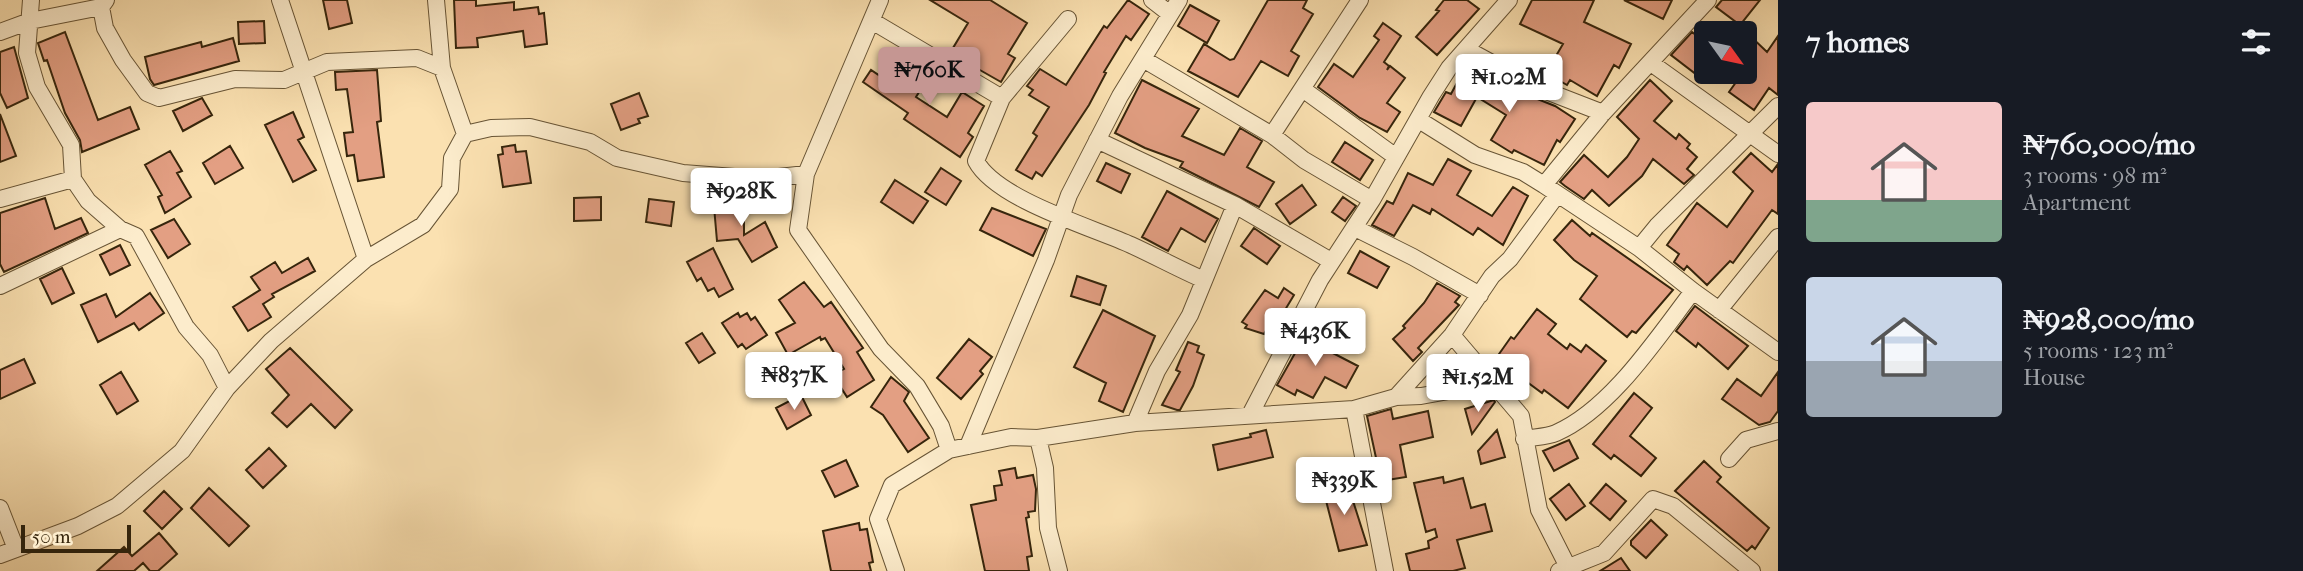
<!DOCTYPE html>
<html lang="en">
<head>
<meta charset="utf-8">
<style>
  :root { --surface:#171b24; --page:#20242c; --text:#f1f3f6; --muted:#9ea1a6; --accent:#c59692 }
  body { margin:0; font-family:"IM FELL French Canon",serif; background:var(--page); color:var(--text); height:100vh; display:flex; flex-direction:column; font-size:26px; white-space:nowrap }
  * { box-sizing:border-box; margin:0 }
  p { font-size:23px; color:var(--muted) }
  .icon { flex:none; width:38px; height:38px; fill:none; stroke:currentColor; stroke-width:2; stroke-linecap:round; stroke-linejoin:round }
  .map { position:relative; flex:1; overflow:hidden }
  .side { display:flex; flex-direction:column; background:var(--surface); width:525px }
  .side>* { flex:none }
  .needle { width:46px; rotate:123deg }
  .buttons { position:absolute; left:1694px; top:21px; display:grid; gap:14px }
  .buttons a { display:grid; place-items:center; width:63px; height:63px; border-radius:7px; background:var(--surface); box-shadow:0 7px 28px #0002; font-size:35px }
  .scale { position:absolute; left:21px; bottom:18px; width:110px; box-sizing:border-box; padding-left:7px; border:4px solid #36250c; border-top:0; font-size:19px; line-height:24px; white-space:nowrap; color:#36250c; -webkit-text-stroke:5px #fceccc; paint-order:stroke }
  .price { position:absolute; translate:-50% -60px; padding:0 16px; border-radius:7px; background:#fff; color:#222; font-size:23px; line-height:46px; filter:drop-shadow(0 2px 4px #0008) }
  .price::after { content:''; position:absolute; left:50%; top:42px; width:21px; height:16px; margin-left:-10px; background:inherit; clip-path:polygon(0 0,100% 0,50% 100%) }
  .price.selected { background:var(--accent); color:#111 }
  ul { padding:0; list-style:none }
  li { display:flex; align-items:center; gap:21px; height:175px; padding:0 28px }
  li span { display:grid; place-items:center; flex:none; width:196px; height:140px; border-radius:7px; color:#555 }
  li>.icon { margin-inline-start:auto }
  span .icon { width:84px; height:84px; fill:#fffc; stroke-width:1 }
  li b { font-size:30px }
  h2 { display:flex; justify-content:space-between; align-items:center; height:84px; padding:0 28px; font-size:30px }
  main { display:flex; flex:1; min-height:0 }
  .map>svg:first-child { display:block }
  .building { fill:#e39f83; stroke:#36250c; stroke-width:2 }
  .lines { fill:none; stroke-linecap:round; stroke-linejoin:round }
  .minor-casing { stroke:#675435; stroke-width:18 }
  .minor { stroke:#fceccc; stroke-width:16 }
</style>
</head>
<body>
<main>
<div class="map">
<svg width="1778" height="571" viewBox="0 0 1778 571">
  <rect width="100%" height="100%" fill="#fbe1b1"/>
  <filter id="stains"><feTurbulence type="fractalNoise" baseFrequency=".00286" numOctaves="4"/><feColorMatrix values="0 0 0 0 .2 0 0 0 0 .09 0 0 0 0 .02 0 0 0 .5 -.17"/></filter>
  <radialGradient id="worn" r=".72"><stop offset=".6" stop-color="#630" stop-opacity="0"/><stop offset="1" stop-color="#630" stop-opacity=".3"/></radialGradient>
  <path class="building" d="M323,0H347L352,23L329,29Z
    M454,0H476V6L514,2V10L538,7L539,14L544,13L547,44L525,47L523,31L477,38L478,47L456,48Z
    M930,0H990L1027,23L1008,54L1015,58L1001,82L950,53L968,23Z
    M1128,0L1149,14L1131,40L1126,36L1104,72L1106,73L1089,105L1042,176L1036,172L1032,179L1016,170L1037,136L1033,133L1049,107L1029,95L1033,90L1027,86L1040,69L1066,85L1104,26L1107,28Z
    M1268,0H1307L1303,8L1313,14L1291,51L1299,56L1288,76L1261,61L1238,97L1188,71L1204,44L1230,60L1234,59Z
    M1444,0H1467L1479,9L1437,55L1416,37L1439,11L1436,10Z
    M1532,0H1594L1584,22L1631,44L1619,68L1614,65L1597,96L1570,80L1567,85L1546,73L1563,44L1520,24Z
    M1624,0H1672L1663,19Z
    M1722,0H1760L1740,25L1716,7Z
    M1190,5L1219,21L1207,43L1178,26Z
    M264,21L265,43L239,44L238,22Z
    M1383,23L1401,36L1384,62L1389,66L1387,70L1390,66L1405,78L1387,103L1400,112L1387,132L1360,118L1318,87L1334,64L1353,77L1379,40L1374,36Z
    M1745,31L1767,52L1778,36V95L1769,88L1754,110L1729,92L1749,64L1745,60Z
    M65,32L98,120L130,107L139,129L82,152L80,140L65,113L47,60L44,61L38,43Z
    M1692,32L1706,43V62L1697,75L1671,55Z
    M233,38L239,61L154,85L150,79L145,57L201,42L202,47Z
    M14,47L28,98L7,108L0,93V52Z
    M907,58L931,73L916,97L947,117L962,92L984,106L968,133L973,137L960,157L904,119L908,113L863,82L871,70L892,84Z
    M1467,64L1522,93L1555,106L1575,119L1560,142L1557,140L1544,165L1514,150L1512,153L1491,140L1506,115L1477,97L1461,126L1434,112L1446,92L1451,94Z
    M377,70L381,121L377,122L384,177L358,181L354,155L347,156L344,133L353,132L347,89L336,90L335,72Z
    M1142,80L1199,109L1182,136L1224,155L1240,128L1262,141L1247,167L1274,182L1259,207L1180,167L1183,162L1145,148L1115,133Z
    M1650,80L1672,101L1654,121L1676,139L1679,134L1690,144L1687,148L1697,157L1687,169L1694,175L1684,184L1653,159L1642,176L1609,206L1592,190L1584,199L1565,186L1560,182L1584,155L1608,177L1627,157L1639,139L1617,117Z
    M639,93L648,116L638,119L640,123L621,130L611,104Z
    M202,98L212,115L183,131L173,111Z
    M293,112L304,137L298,140L316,170L293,182L265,125Z
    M0,114L16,156L0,162Z
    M1345,142L1373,160L1360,180L1332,162Z
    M515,145L516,152L526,151L531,183L503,187L498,155L503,154L502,147Z
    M230,146L243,168L215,184L203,163Z
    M170,151L182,171L177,173L191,197L165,213L158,197L162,195L145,165Z
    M1751,153L1772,172L1778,164V214L1772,210L1733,263L1730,261L1707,285L1687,266L1684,270L1674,262L1679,254L1667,245L1697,203L1727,227L1753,191L1733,172Z
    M1448,159L1471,171L1457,195L1492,216L1513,187L1528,196L1503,245L1478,228L1473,235L1432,209L1430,214L1413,205L1394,236L1372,225L1387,201L1393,204L1408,173L1433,185Z
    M1106,163L1130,174L1121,193L1097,181Z
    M941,168L961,181L946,205L925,192Z
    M895,180L928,201L913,223L881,202Z
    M1302,185L1316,205L1290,224L1276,204Z
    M1167,191L1218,219L1205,242L1181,228L1168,251L1142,237Z
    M726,194L727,199L744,198V235L765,222L777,247L752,262L738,239L717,241L713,195Z
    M601,197V220L574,221V198Z
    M1343,197L1356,206L1345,221L1332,212Z
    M45,198L55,229L81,218L88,233L4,272L0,264V213Z
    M649,199L674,202L671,226L646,222Z
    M992,208L1046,229L1033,256L980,230Z
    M174,219L190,244L168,258L151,230Z
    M1572,220L1590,236L1592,233L1673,290L1636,333L1632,331L1627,337L1580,299L1597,276L1574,260L1554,240Z
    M1254,228L1280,246L1267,264L1241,246Z
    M120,245L130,265L110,275L100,255Z
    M713,248L733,289L719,297L714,288L708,291L701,278L697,281L687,262Z
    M1360,251L1389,267L1377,288L1348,273Z
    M308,258L315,271L272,294L274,297L263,304L271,317L248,331L233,307L260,290L251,277L275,262L282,273Z
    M62,268L74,293L52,304L40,279Z
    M1077,276L1106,286L1100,305L1071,296Z
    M804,282L824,307L831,302L863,348L857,352L874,380L847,397L833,375L844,369L825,338L821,340L820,337L788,355L776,333L795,323L779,300Z
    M1437,283L1460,296L1455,302L1459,305L1418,348L1422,352L1413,361L1393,339L1405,328L1403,326L1424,303Z
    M1284,288L1294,295L1282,315L1277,312L1264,334L1245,328L1247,325L1242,322L1265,290L1278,298Z
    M150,293L164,313L139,330L134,323L98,342L81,305L106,294L116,317Z
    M1695,306L1748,346L1728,369L1698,343L1696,347L1676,331Z
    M1537,309L1556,324L1548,334L1567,349L1570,344L1581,352L1586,345L1606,361L1568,408L1544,390L1542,393L1515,373L1512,378L1492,364L1511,337L1514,339Z
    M1103,310L1155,336L1123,412L1099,401L1106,383L1074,367Z
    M738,313L740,317L747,313L751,320L755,317L767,335L746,349L742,344L738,347L722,323Z
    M1307,332L1329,347L1327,350L1358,366L1346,388L1325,377L1313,398L1297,390L1295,395L1277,385Z
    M702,333L715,353L699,363L686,343Z
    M969,339L992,357L980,371L983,374L961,399L937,378Z
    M1188,342L1199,346L1197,352L1204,355L1193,386L1180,410H1177L1162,405L1180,372L1176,370Z
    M290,348L352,410L335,428L311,404L287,427L272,413L289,395L266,369Z
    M24,359L35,383L0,399V370Z
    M121,372L138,401L117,414L100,385Z
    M1778,372V411L1770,422L1759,425L1722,399L1737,379L1761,396Z
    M891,377L909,392L904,401L929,438L908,452L883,415L871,407Z
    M1634,393L1652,408L1630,436L1656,458L1641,476L1614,455L1611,459L1593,444Z
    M801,395L811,415L787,429L776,408Z
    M1494,400L1495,402L1472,434L1465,409Z
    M1391,409L1393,419L1428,411L1433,437L1400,445L1406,477L1381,481L1367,416Z
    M1266,430L1273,457L1218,470L1213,445L1251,437L1250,434Z
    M1497,430L1505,457L1481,464L1478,451Z
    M1569,440L1578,458L1554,471L1543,451Z
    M269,448L286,466L263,488L246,470Z
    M846,460L858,486L835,497L822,471Z
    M1704,461L1721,477L1717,482L1769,528L1755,549L1752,546L1747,551L1675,491Z
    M1015,468L1017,478L1033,475L1036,489L1035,511L1028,512L1029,517L1026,518L1032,556L1027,557L1029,571H985L971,505L996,500L994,486L1002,485L999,471Z
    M1443,477L1444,483L1463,478L1471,508L1485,504L1492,531L1457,540L1465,568L1453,571H1410L1406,554L1429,548L1428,541L1437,537L1435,529L1426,532L1414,483Z
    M1347,482L1367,545L1339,551L1323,489Z
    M1569,484L1585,506L1566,520L1550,499Z
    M1606,484L1626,501L1610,520L1590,503Z
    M209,488L249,526L229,546L191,508Z
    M164,491L182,509L162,529L144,511Z
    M1651,520L1667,535L1646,558L1631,545V541Z
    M859,523L860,530L867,529L873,562L869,563L871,571H831L823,531Z
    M159,533L177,554L158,571H150L143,563L134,571H97L124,547L132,556Z
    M1621,558L1630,571H1600Z"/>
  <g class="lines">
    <defs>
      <path id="minor" d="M31,0L27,53L37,87L71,145L73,179L88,201L120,229L136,236L186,327L210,355L227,388
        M106,0L101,7L105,28L123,60L147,93L159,98L235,79L284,80L327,62L417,58L442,68
        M280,0L366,259
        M436,0L442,68L465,134
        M880,0L806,174L798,230L881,349L917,386L941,426L949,450
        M1152,0L1170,14
        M1068,19L1002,98L976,161C996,199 1091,227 1131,245C1155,256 1179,269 1204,280
        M872,21L1002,98
        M0,32L30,21L101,7
        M1466,49L1536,87L1603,113
        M1143,59L1272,135L1304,160L1372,200
        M1651,63L1778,154
        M1304,90L1396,157
        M1419,120L1475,155L1523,172L1544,185L1639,248L1693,291L1778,352
        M1272,135L1360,0
        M1097,140L1235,205L1331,261
        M1544,185L1603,113L1708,0
        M0,199L73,179
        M1355,228L1413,257L1480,295
        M1639,248L1657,226L1778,106
        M0,286L120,229
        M1719,310L1778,237
        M1452,335L1521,416L1539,510L1570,571
        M1396,397L1452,335L1492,276L1510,259L1557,195
        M1354,409L1385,571
        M1250,415L1320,280L1372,200L1431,96L1449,68L1509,0
        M1135,423L1157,371L1190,315L1235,205
        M1038,438L1045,468L1048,528L1059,571
        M1524,439C1534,437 1547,437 1556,433C1611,409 1657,338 1693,291
        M968,446L1046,260L1069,195L1120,96L1179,0
        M1729,459L1746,440L1778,431
        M0,508L16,549
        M0,555L78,526L117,506L182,451L227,388L271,341L366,259L423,225L450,189L452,158L465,134L491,128L530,127L590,142L617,158L683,173L760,179L806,174
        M896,571L878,519L892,485L949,450L1011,437L1038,438L1135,423L1354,409L1396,397L1421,396L1493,383
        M1559,571L1604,553L1653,499L1673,506L1752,571"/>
    </defs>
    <use href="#minor" class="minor-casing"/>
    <use href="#minor" class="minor"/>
  </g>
  <rect width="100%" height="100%" filter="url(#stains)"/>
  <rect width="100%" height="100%" fill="url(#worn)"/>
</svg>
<div class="buttons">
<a><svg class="needle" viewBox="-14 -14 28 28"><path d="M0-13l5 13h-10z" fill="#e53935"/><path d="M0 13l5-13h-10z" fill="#9ea1a6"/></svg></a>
</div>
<div class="scale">50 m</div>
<b class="price selected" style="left:929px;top:107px">₦760K</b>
<b class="price" style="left:1509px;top:114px">₦1.02M</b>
<b class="price" style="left:741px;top:228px">₦928K</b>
<b class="price" style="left:1315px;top:368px">₦436K</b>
<b class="price" style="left:794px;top:412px">₦837K</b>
<b class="price" style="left:1478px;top:414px">₦1.52M</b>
<b class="price" style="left:1344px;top:517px">₦339K</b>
</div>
<section class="side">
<h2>7 homes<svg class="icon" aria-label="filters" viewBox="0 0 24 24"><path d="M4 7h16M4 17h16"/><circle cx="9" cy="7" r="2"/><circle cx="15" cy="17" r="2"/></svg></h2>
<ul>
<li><span style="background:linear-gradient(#f6c9c9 70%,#7fa58c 0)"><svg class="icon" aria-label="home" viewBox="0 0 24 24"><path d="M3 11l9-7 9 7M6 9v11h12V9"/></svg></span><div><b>₦760,000/mo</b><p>3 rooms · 98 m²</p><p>Apartment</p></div></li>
<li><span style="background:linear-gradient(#c9d6e8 60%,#9aa5b1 0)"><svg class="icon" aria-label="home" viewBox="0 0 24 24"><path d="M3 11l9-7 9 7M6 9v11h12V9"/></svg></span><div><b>₦928,000/mo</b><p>5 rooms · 123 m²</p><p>House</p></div></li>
</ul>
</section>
</main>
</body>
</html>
